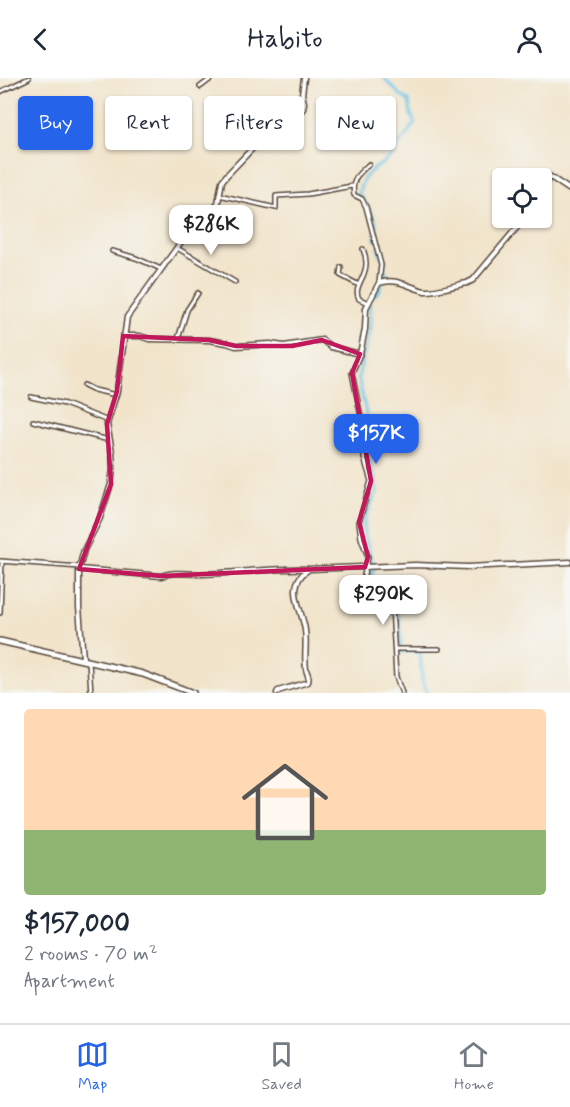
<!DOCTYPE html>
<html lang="en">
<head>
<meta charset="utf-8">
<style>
  :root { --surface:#fff; --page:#f6f6f7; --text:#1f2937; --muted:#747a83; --line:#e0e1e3; --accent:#2563eb }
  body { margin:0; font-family:Mynerve,sans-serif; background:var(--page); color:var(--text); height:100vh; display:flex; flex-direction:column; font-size:22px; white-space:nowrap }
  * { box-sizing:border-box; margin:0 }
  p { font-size:20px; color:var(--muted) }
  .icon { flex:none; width:33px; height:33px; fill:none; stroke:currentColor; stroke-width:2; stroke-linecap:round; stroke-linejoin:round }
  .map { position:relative; height:615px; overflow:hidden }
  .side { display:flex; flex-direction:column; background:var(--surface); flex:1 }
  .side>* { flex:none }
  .top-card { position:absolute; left:18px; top:18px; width:534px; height:54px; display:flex; gap:12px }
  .tools { position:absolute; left:492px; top:90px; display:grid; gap:12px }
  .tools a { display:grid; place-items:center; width:60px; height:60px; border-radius:6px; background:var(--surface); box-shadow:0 2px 4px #0004; font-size:30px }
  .price { position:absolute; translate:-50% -51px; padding:0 14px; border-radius:12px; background:#fff; color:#222; font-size:20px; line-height:39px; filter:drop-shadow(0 2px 3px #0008) }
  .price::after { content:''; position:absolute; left:50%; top:36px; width:18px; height:14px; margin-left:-9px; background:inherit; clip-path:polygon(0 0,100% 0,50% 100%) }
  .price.current { background:var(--accent); color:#fff }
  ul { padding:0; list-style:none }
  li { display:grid; align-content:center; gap:12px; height:318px; padding:0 24px }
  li+li { border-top:2px solid var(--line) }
  li span { display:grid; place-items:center; height:186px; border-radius:6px; color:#555 }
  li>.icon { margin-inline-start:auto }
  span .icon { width:108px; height:108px; fill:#fffc; stroke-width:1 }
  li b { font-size:26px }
  .tag { padding:0 21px; border-radius:6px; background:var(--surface); box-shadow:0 2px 4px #0004; font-size:21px; line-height:54px }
  .tag.current { background:var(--accent); color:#fff }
  header { display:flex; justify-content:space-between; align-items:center; height:78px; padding:0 24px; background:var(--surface); font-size:27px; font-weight:600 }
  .dock { display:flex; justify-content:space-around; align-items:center; height:84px; border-top:2px solid var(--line); background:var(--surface); font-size:16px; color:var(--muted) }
  .dock a { display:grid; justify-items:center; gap:3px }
  .dock .current { color:var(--accent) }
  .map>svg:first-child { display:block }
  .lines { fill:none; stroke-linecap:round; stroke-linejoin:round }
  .canal { stroke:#67c3e5; stroke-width:3 }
  .street-casing { stroke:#564638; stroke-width:6 }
  .secondary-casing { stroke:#564638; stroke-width:7 }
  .primary-casing { stroke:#564638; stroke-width:8 }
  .street { stroke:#fff; stroke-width:3 }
  .secondary { stroke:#fff; stroke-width:4 }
  .primary { stroke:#fff; stroke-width:5 }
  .marked { fill:none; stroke:#c2185b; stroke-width:4.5; stroke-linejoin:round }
</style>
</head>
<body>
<header><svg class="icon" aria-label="back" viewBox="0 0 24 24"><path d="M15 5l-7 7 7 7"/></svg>Habito<svg class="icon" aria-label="person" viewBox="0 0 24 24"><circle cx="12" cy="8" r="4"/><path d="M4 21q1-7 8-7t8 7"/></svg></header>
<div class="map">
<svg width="570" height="615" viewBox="0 0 570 615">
  <rect width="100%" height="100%" fill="#f6f6f2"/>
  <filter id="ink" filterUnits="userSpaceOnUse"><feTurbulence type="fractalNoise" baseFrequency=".0167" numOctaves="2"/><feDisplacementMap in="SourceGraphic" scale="12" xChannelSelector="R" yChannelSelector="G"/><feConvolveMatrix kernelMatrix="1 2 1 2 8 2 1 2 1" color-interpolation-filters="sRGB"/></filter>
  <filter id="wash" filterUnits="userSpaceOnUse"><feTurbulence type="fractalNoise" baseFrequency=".008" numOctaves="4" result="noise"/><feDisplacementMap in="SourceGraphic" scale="24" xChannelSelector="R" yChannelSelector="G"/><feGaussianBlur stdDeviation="1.35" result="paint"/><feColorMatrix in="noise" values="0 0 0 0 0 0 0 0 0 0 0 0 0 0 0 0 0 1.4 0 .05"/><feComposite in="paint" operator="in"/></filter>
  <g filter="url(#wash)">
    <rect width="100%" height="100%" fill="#f1e4cb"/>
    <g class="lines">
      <path class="canal" d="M375,162C381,142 368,131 359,116C363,84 392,90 394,70C404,65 407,53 415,45L411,37L409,23L401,18L384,0
        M374,218L379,213L386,196L383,190L385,183L378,171
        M369,226L371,239L369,255L358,299L372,362L368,375L377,413L364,443V455L374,491L371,501L376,510
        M385,515C403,526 400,556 400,574L420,573L422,601L427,615"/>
    </g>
  </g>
  <g filter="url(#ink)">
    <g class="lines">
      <defs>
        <path id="street" d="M200,9L212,0
          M0,14L29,0
          M369,86C358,96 351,101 354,117L362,121L366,129L381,187L379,205
          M219,117L276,130V118L308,116L352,108
          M177,170L235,204
          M363,171C374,197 351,206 359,221L369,225
          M112,173L136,180L161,191
          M341,189L340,197L359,207
          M178,261L187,232L198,215
          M360,276L352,295L353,300L366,363L364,371V380L371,403L359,444L361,460L368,479L364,497L366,505L386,516L392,529L396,599L402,615
          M84,307L94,312L116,317
          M31,319L65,326L108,343
          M33,343L109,362
          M0,483L80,489
          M0,535L2,483
          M395,571H439
          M89,584L91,615"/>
        <path id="secondary" d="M542,115L549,98L570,112
          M123,258H140L149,261L209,262L227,265L236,268L270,266L284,268L322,262L331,269L360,276L365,251L366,230L379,205C397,199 408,209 425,213C434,214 456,207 467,205L473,202L525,140
          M80,491L161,498C174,493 185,496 199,496C235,496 271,489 308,491
          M83,581L79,529V491L84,472L100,440L111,406L113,391L112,374L107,346L117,313L127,239L196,143L213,132L218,125L222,103L226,98L272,50L296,37L303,31L304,25L302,16L304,0
          M277,615L278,613L308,604C310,598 307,597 306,591C304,578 307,565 305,552C302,530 284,507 309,491L415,487L468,489L570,484"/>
        <path id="primary" d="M0,563L143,596L193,615"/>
      </defs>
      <use href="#street" class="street-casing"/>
      <use href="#secondary" class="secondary-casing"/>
      <use href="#primary" class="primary-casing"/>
      <use href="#street" class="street"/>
      <use href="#secondary" class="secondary"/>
      <use href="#primary" class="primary"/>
    </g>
  </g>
  <path class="marked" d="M123,258L209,262L236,268H292L322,262L360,276L352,295L371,403L359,444L368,479L365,489L161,498L79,491L111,406L107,346L117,313Z"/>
</svg>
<div class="tools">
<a><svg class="icon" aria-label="locate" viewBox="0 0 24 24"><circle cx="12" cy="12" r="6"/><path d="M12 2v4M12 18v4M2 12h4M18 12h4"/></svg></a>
</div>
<b class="price" style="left:211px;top:178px">$286K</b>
<b class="price current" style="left:376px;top:387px">$157K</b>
<b class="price" style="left:383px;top:548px">$290K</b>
<div class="top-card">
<a class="tag current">Buy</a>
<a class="tag">Rent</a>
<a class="tag">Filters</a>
<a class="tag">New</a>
</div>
</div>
<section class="side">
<ul>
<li><span style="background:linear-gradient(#ffd9b3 65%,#8fb573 0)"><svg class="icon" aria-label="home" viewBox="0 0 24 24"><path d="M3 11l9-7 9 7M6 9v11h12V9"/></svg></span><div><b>$157,000</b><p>2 rooms · 70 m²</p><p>Apartment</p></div></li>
</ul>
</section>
<nav class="dock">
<a class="current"><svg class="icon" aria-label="map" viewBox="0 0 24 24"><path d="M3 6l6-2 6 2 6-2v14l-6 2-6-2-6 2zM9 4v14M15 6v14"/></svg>Map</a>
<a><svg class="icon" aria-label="saved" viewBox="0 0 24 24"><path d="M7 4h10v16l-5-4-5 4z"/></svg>Saved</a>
<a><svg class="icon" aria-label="home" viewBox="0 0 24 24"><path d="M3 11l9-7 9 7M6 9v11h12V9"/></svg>Home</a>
</nav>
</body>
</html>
